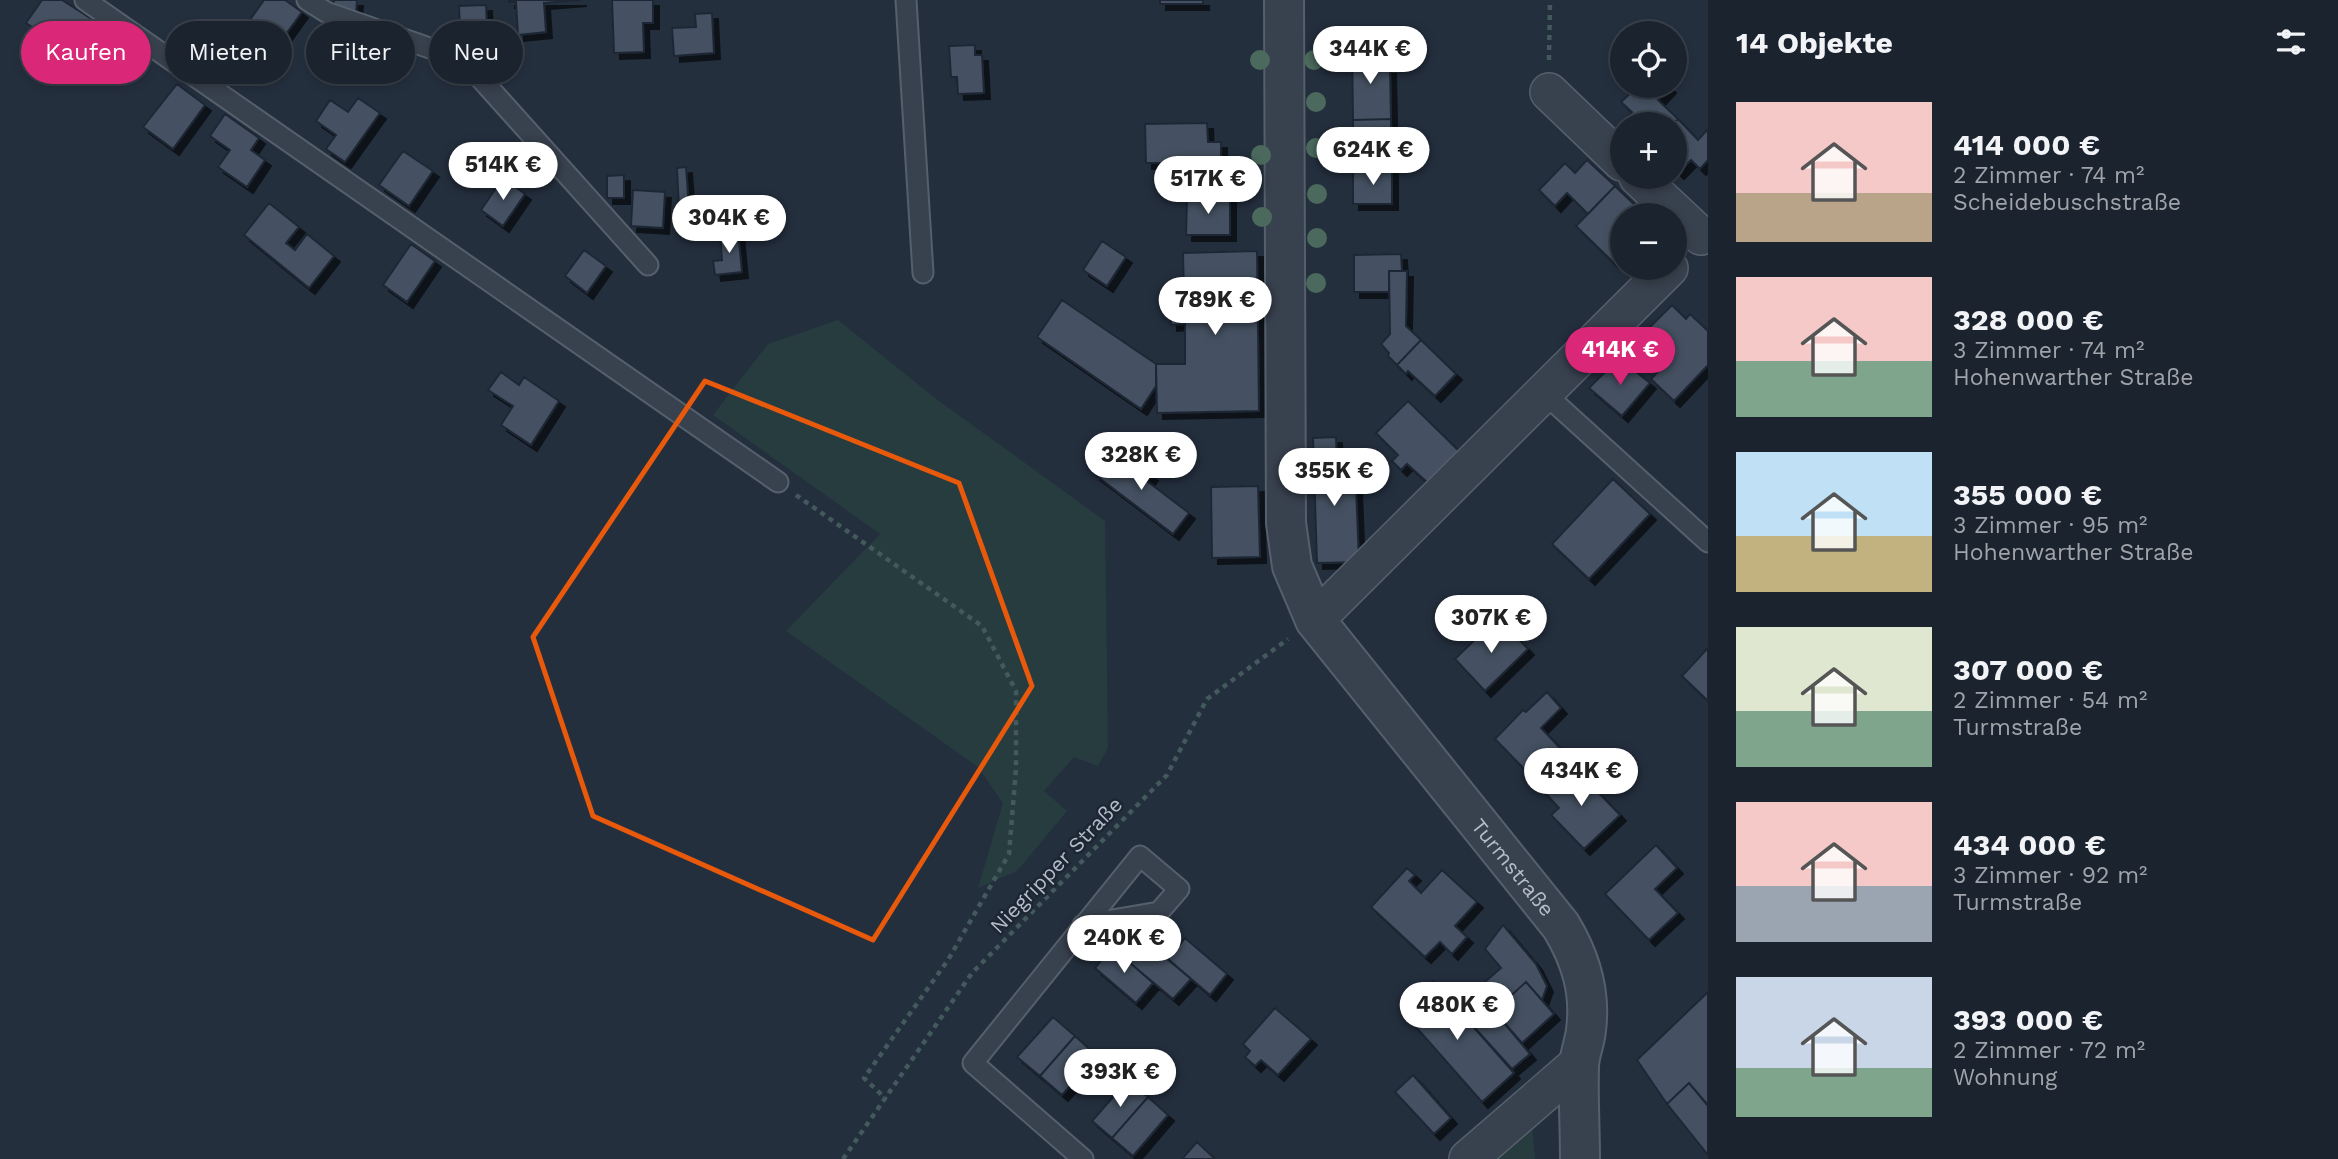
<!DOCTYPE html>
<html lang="de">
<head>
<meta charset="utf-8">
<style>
  :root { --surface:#1b232e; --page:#282f3a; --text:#f1f3f6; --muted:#a0a4aa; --line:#39404a; --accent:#db2777 }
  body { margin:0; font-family:"Work Sans",sans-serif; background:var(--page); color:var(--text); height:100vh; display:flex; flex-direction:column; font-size:26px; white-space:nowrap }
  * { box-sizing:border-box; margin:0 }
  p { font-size:23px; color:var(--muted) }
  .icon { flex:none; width:38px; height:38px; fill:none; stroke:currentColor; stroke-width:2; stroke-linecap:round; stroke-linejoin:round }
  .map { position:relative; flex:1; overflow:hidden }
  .panel { display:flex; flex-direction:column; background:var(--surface); width:630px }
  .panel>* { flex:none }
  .top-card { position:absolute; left:21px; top:21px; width:665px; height:63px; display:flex; gap:14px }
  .buttons { position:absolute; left:1610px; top:21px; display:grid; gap:14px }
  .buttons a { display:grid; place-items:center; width:77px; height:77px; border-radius:50%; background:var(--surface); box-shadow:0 4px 10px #0003,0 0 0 2px var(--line); font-size:35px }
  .price { position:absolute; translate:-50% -60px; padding:0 16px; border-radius:24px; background:#fff; color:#222; font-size:23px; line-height:46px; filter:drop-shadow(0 2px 4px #0008) }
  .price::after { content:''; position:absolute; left:50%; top:42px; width:21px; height:16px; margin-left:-10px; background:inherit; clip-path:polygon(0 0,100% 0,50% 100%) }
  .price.current { background:var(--accent); color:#fff }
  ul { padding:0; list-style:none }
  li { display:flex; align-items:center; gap:21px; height:175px; padding:0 28px }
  li span { display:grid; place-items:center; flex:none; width:196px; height:140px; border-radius:0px; color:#555 }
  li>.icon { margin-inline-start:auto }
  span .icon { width:84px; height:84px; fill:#fffc; stroke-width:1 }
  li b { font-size:30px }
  h2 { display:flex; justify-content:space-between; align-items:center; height:84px; padding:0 28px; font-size:30px }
  .pill { padding:0 24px; border-radius:32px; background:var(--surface); box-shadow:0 4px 10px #0003,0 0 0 2px var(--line); font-size:24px; line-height:63px }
  .pill.current { background:var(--accent); color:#fff }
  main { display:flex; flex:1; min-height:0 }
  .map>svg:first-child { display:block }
  .green { fill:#263c3f }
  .building { fill:#455162; stroke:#1f2835; stroke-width:2; filter:url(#shadow) }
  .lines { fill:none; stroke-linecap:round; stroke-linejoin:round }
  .service-casing { stroke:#565f6c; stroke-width:23 }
  .minor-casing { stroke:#565f6c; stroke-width:40 }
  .tertiary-casing { stroke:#565f6c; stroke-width:42 }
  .path { stroke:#44595c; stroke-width:4.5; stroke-dasharray:5 5; stroke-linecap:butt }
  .service { stroke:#38414e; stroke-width:19 }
  .minor { stroke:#38414e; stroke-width:37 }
  .tertiary { stroke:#38414e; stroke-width:38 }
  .tree { fill:#4b6a5d }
  .marked { fill:none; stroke:#e8590c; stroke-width:5; stroke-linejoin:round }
  .labels { text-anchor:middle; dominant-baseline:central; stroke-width:5; stroke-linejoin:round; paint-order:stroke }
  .street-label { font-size:21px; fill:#b4bcc9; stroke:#1d2633 }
</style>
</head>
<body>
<main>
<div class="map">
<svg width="1708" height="1159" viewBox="0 0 1708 1159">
  <defs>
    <filter id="shadow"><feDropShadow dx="6" dy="6" stdDeviation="0" flood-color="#0009"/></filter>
  </defs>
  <rect width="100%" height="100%" fill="#242f3e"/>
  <path class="green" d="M838,320L935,398L1105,521L1108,748L1098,766L1074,757L1044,791L1067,811L1017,871L978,888L1003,803L978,767L786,631L880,534L713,415L768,344Z
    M1532,1124L1535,1159H1492Z"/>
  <path class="building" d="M42,0H62L104,27L93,45L81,37L72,53L26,23Z
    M264,0H285L302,12L270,56L240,34Z
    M334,0H357L356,14L333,11Z
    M509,0H581L544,3L546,32L518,35L516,2H509Z
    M612,0H653V23H643L644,52L614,53Z
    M1160,0H1203V4H1160Z
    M486,5L487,27L460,28L459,6Z
    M712,13L714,53L674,56L672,28L696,27L695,14Z
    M975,45V55H982L984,93L958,94L957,77H951L949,46Z
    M1352,45H1376V68H1390L1391,119L1353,120Z
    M177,84L205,105L173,149L143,127Z
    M1638,86H1669L1670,87L1658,100L1678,119L1673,124H1628L1624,120L1632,112L1621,102Z
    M358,98L380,113L345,162L326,149L336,135L316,121L330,100L348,112Z
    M225,114L259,138L251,150L265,160L247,187L218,167L230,150L210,136Z
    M1391,119L1392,170L1353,171V120Z
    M1678,119L1698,140L1708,129V160L1700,169L1691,160L1678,173L1675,170V124H1673Z
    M1207,123L1208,142H1221V161L1189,162V169L1176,170V163H1146L1145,124Z
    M403,151L433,171L409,206L379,185Z
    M1587,160L1615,186L1588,214L1567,193L1555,206L1539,190L1565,163L1575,173Z
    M686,167L689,208L709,207L710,229L680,230L677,168Z
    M1392,170V204H1353V171Z
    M624,175V198H607V176Z
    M503,178L525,194L503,226L481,210Z
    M1615,186L1642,212L1639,215H1622V252L1613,262L1576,226Z
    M633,190L665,192L663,228L631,226Z
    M1230,196V235H1186L1187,197Z
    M269,203L299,227L286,243L295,250L307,234L334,256L309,288L244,235Z
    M738,231L742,272L715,275L713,261L722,260L720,233Z
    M1102,241L1126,257L1107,286L1083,270Z
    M411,244L435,261L407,302L383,285Z
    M584,250L606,266L587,293L565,276Z
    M1257,251L1259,411L1157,413L1156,364H1185V324L1171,325L1170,295H1184L1183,253Z
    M1401,254L1402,271H1389V292H1354V255Z
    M1389,271H1407L1406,326L1421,340L1397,365L1388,356L1389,353L1381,344L1390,334Z
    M1062,300L1156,364V386L1141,409L1037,337Z
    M1672,305L1686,319L1690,314L1708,331V365L1674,401L1651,379L1664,365L1638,339Z
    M1421,340L1456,374L1435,396L1408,371L1406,374L1397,365Z
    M1619,358L1650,383L1622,416L1589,388Z
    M501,372L519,385L524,377L559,401L531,445L501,425L513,406L488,390Z
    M1408,401L1459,451L1428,483L1407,464L1401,470L1392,461L1398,455L1376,433Z
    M1336,437L1338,488L1356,487L1359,562L1317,563L1313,438Z
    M1123,454L1152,475L1147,481L1189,513L1173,534L1094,474L1106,457L1116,464Z
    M1613,479L1650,514L1589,579L1552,544Z
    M1258,486L1260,557L1212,558L1211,487Z
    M1492,623H1503L1528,649L1485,691L1455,659Z
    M1708,648V701L1682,676Z
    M1547,692L1561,708L1541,728L1562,750L1534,779L1495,739L1523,710L1526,712Z
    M1574,767L1620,815L1584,849L1551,815L1559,808L1546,794Z
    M1656,845L1677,868L1655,889L1678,913L1649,940L1605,894Z
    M1407,868L1415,875L1409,881L1421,893L1442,870L1477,902L1455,926L1467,937L1452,954L1440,942L1425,957L1371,907Z
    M1503,925L1536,964L1547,986L1542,1000L1526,982L1494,1011L1530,1054L1512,1069L1456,1007L1501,968L1485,949Z
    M1185,938L1227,974L1210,995L1168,959Z
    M1148,943L1191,979L1173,999L1130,963Z
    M1112,947L1153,983L1136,1003L1095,968Z
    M1433,981L1514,1073L1482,1102L1401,1010Z
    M1526,982L1554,1014L1522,1043L1494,1011Z
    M1708,992V1105L1689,1083L1667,1104L1637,1060Z
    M1275,1008L1311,1039L1278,1075L1261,1060L1255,1066L1245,1057L1250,1051L1243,1044Z
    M1053,1017L1075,1036L1040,1076L1017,1057Z
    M1075,1036L1097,1056L1062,1095L1040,1076Z
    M1413,1075L1451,1118L1434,1134L1395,1092Z
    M1128,1080L1148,1097L1112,1138L1092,1121Z
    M1689,1083L1708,1106V1155L1667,1104Z
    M1148,1097L1168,1115L1133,1156L1112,1138Z
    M1197,1142L1215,1159H1182Z"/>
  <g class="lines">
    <defs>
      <path id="service" d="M85,0L778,482
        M307,0L326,12L464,60L648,265
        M906,0L923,273
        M1544,393L1708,542
        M1083,925L1159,912L1179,889L1140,856L973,1063L1083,1159"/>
      <path id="minor" d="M1549,92L1622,162
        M1638,177L1701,236
        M1315,620L1669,268
        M1468,1159L1579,1063"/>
      <g id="tertiary">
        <path id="s1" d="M1284,0L1286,523L1292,566L1315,620L1561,926C1581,959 1591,992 1586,1030C1585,1042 1579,1055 1579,1067C1578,1097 1580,1128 1580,1159"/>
      </g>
    </defs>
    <use href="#service" class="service-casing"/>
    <use href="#minor" class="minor-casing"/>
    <use href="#tertiary" class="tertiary-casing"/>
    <path class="path" d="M1549,60L1550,0
      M796,495L982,626L1016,691V769L1009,854L948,960L864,1078L886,1099
      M843,1159L972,973L1167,775L1207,699L1288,639"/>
    <use href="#service" class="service"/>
    <use href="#minor" class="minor"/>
    <use href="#tertiary" class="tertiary"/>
  </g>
  <g class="tree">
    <circle cx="1260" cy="60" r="10"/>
    <circle cx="1314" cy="60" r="10"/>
    <circle cx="1316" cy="102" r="10"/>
    <circle cx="1316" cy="148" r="10"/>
    <circle cx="1261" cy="155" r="10"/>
    <circle cx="1317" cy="194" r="10"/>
    <circle cx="1262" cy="217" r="10"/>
    <circle cx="1317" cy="238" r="10"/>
    <circle cx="1316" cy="283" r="10"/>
  </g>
  <path class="marked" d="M705,381L959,483L1032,686L873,940L593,816L533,637Z"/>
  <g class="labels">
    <g class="street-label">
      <text transform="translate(1056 865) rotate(-46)">Niegripper Straße</text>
      <text stroke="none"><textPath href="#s1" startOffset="942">Turmstraße</textPath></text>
    </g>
  </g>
</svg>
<div class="buttons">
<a><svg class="icon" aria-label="locate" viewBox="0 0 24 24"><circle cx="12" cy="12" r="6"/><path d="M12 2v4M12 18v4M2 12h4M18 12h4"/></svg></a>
<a>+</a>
<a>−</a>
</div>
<b class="price" style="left:1370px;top:86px">344K €</b>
<b class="price" style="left:1373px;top:187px">624K €</b>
<b class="price" style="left:503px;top:202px">514K €</b>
<b class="price" style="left:1208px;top:216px">517K €</b>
<b class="price" style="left:729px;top:255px">304K €</b>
<b class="price" style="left:1215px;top:337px">789K €</b>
<b class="price current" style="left:1620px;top:387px">414K €</b>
<b class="price" style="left:1141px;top:492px">328K €</b>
<b class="price" style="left:1334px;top:508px">355K €</b>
<b class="price" style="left:1491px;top:655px">307K €</b>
<b class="price" style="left:1581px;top:808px">434K €</b>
<b class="price" style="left:1124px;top:975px">240K €</b>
<b class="price" style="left:1457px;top:1042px">480K €</b>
<b class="price" style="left:1120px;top:1109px">393K €</b>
<div class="top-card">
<a class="pill current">Kaufen</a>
<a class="pill">Mieten</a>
<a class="pill">Filter</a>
<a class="pill">Neu</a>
</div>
</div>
<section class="panel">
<h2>14 Objekte<svg class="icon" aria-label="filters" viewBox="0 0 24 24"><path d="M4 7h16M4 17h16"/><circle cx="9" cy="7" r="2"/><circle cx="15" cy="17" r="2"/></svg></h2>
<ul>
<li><span style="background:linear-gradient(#f6c9c9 65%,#b9a48a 0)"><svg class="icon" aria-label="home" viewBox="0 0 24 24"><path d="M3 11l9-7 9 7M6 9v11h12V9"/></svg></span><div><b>414 000 €</b><p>2 Zimmer · 74 m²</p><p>Scheidebuschstraße</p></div></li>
<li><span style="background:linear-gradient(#f6c9c9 60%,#7fa58c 0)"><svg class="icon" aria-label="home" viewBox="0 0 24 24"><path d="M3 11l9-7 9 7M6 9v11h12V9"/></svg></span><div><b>328 000 €</b><p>3 Zimmer · 74 m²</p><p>Hohenwarther Straße</p></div></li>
<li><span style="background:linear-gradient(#bfe0f5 60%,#c2b280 0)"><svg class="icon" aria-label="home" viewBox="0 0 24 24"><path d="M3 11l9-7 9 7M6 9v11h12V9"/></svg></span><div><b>355 000 €</b><p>3 Zimmer · 95 m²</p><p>Hohenwarther Straße</p></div></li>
<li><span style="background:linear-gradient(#dfe7d0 60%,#7fa58c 0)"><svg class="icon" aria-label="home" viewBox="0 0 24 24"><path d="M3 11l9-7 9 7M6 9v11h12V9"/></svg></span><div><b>307 000 €</b><p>2 Zimmer · 54 m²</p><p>Turmstraße</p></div></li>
<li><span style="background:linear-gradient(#f6c9c9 60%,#9aa5b1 0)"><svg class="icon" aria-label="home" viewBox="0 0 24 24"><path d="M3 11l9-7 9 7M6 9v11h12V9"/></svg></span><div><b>434 000 €</b><p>3 Zimmer · 92 m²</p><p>Turmstraße</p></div></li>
<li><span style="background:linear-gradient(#c9d6e8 65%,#7fa58c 0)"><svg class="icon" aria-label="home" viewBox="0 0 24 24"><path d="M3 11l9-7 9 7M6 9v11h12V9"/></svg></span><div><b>393 000 €</b><p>2 Zimmer · 72 m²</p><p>Wohnung</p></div></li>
</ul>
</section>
</main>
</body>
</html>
